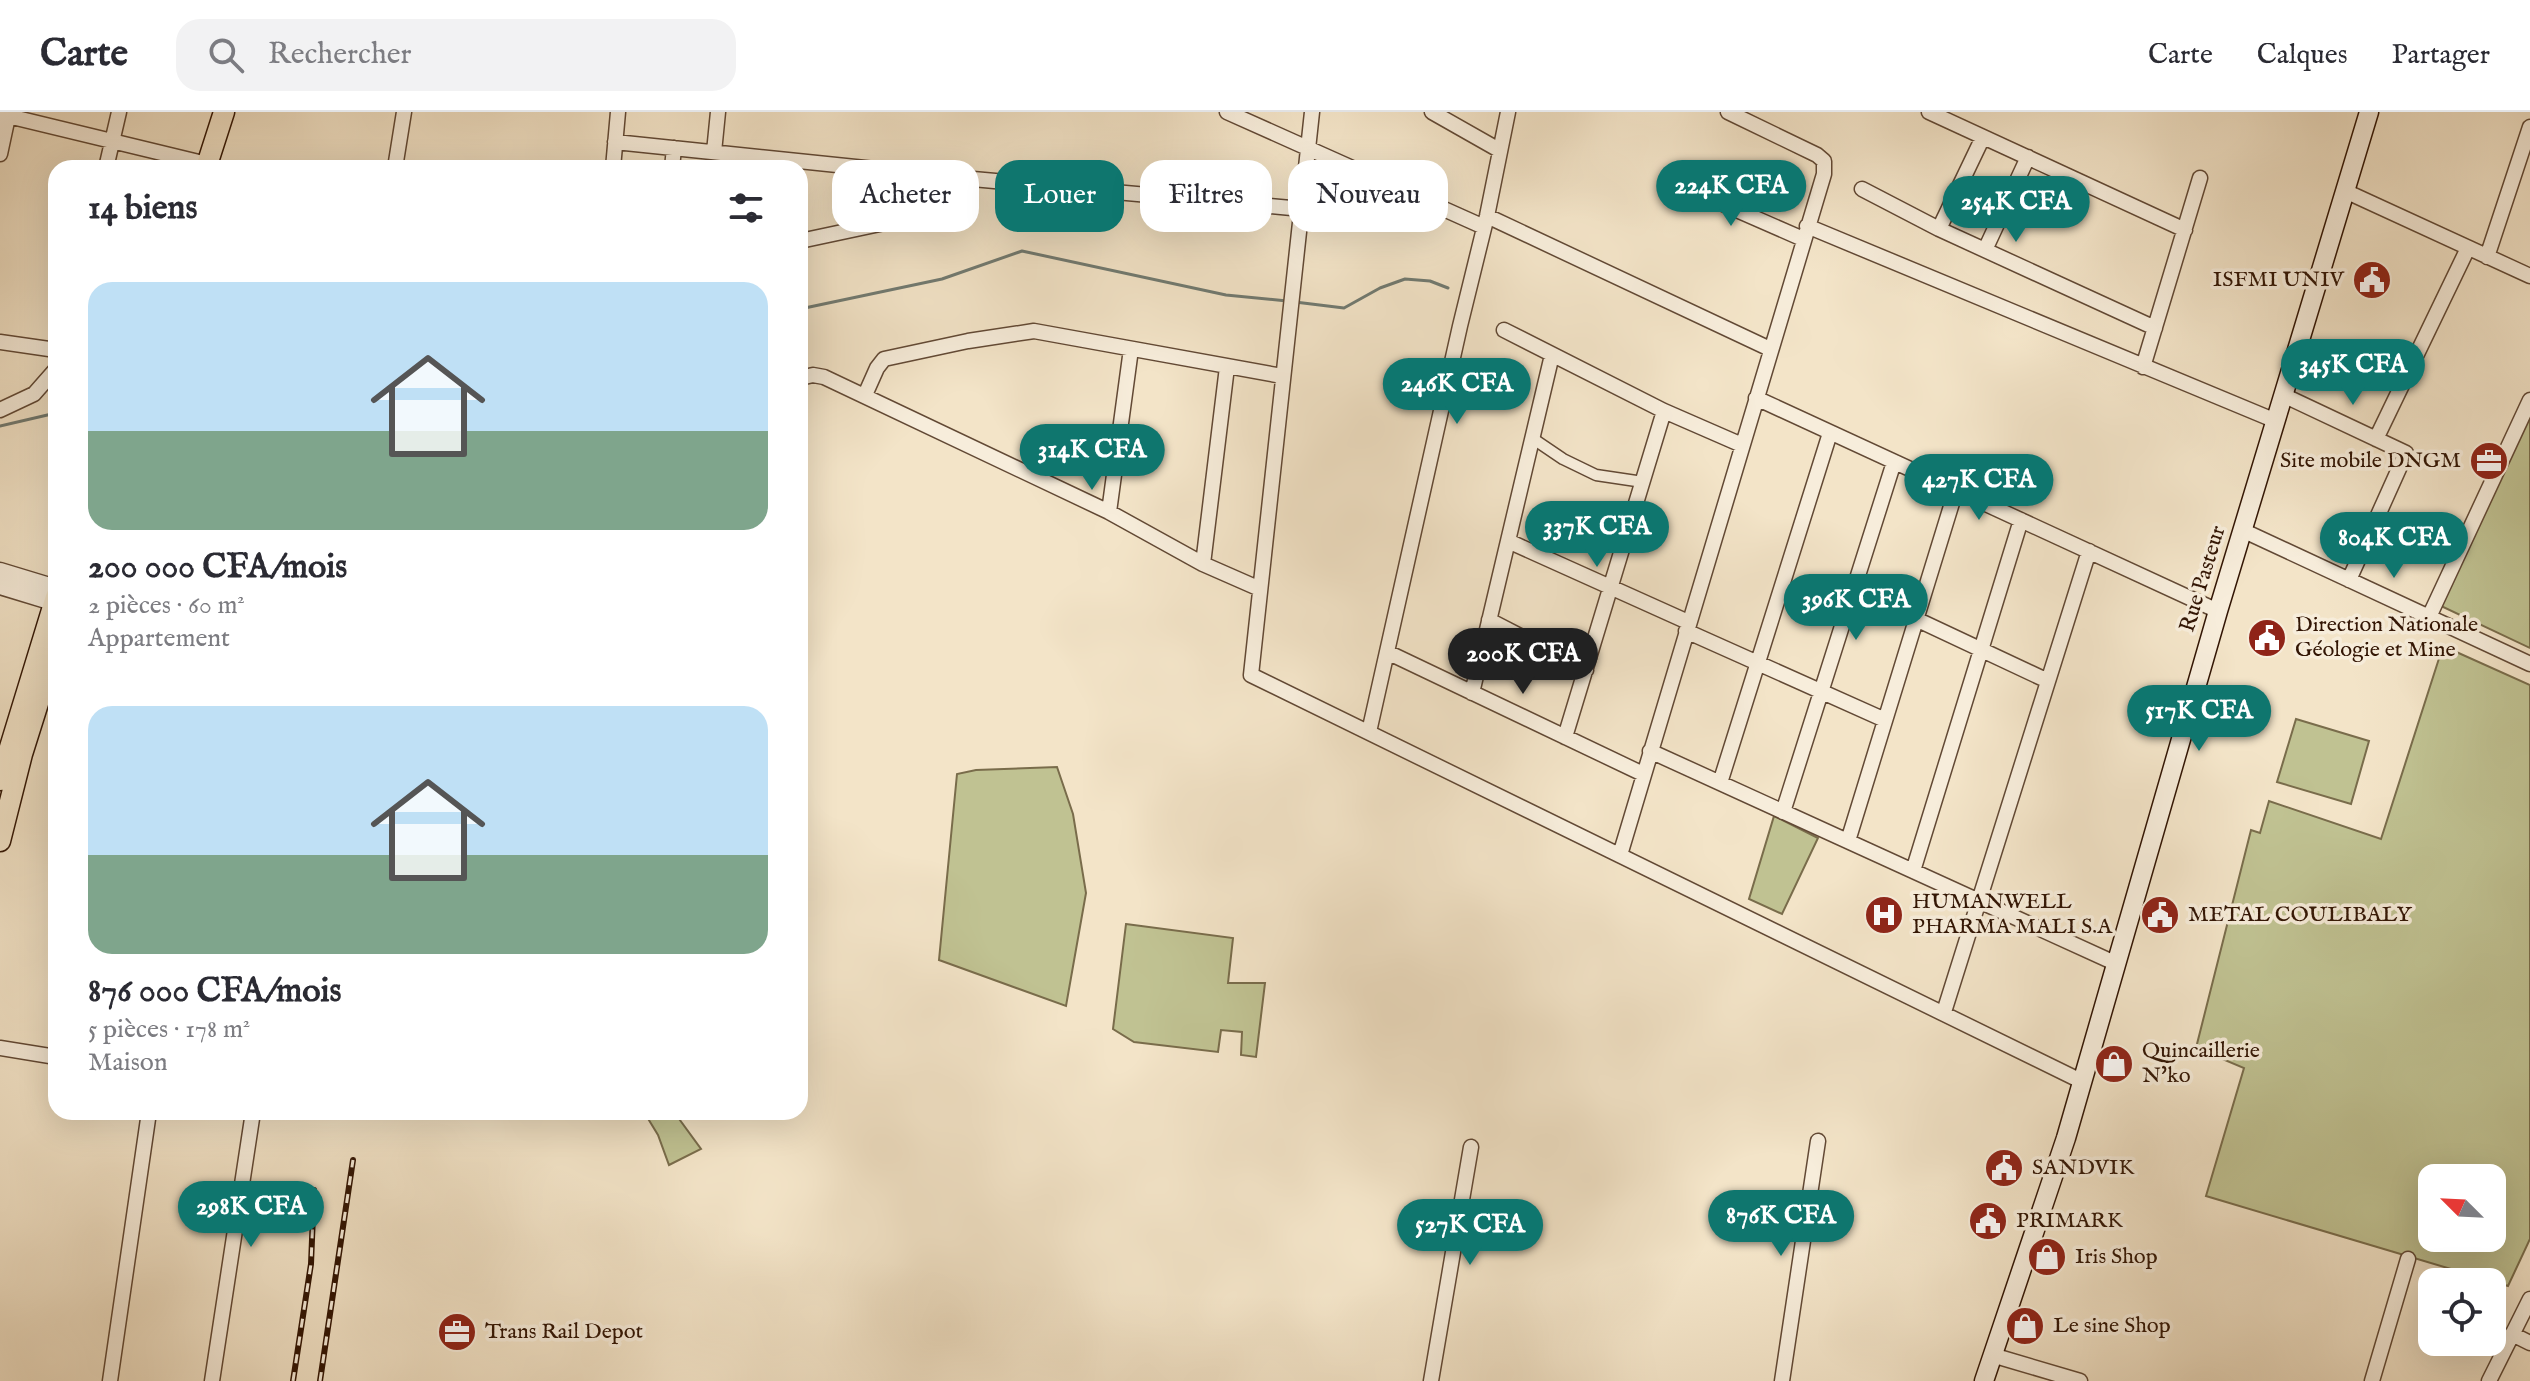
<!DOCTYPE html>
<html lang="fr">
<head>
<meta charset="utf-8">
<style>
  :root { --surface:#fff; --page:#f2f2f3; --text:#2b2b33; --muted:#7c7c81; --line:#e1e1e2; --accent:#0f766e }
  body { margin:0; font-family:"IM FELL English",serif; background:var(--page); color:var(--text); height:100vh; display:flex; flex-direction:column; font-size:30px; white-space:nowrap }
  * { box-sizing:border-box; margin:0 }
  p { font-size:26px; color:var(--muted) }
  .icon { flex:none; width:44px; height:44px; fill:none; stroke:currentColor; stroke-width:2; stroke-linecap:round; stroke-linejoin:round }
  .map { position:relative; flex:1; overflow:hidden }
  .details { position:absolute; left:48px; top:48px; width:760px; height:960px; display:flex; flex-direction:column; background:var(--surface); border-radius:24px; box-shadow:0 8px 32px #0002 }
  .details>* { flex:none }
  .guide { position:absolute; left:832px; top:48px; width:760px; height:72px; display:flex; gap:16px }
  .needle { width:52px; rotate:294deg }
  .controls { position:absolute; left:2418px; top:1052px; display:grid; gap:16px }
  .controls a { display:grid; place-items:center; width:88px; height:88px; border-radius:16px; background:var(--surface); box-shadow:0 8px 32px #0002; font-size:40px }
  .price { position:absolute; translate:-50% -68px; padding:0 18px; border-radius:28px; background:var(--accent); color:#fff; font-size:26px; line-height:52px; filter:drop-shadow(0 2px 4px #0008) }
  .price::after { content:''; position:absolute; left:50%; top:48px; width:24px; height:18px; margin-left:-12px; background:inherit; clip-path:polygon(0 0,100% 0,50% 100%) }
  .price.selected { background:#222; color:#fff }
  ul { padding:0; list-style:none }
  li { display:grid; align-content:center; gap:16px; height:424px; padding:0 40px }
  li span { display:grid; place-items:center; height:248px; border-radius:24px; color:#555 }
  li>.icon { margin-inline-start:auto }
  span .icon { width:144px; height:144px; fill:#fffc; stroke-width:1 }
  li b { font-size:34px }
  h2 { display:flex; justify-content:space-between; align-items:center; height:96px; padding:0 40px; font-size:34px }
  .chip { padding:0 28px; border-radius:24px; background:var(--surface); box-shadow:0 8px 32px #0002; font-size:28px; line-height:72px }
  .chip.selected { background:var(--accent); color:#fff }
  header { display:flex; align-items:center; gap:48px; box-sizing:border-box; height:112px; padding:0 40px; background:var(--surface); border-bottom:2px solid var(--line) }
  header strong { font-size:38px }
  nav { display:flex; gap:44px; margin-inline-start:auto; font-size:28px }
  .search { width:560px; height:72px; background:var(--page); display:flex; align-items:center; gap:20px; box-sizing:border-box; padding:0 28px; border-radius:24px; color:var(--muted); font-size:30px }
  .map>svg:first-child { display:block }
  .green { fill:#c0c292; stroke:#796c4b; stroke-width:2; fill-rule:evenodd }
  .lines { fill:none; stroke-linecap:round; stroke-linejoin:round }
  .stream { stroke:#717a71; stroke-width:3 }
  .pedestrian-casing { stroke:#624935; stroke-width:13 }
  .minor-casing { stroke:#624935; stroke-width:17 }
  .tertiary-casing { stroke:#624935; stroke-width:19 }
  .secondary-casing { stroke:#321504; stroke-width:21 }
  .primary-casing { stroke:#321504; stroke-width:23 }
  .pedestrian { stroke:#f7eddb; stroke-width:10 }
  .minor { stroke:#f7eddb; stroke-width:14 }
  .tertiary { stroke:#f7eddb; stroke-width:16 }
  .secondary { stroke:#f7eddb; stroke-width:18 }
  .primary { stroke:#f3e4c8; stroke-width:20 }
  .rail-casing { stroke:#321504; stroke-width:6 }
  .rail { stroke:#f7eddb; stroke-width:3; stroke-dasharray:9; stroke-linecap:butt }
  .labels { text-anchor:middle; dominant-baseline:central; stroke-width:7; stroke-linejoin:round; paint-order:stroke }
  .poi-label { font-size:22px; fill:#321504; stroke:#f7eddb; text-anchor:start }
  .street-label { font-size:22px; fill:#321504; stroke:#f7eddb }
</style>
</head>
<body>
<header>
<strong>Carte</strong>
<div class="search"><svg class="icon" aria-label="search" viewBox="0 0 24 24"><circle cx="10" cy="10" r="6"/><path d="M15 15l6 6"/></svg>Rechercher</div>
<nav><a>Carte</a><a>Calques</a><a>Partager</a></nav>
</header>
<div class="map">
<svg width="2530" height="1269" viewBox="0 0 2530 1269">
  <rect width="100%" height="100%" fill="#f3e4c8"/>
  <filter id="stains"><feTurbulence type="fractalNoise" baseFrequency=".0025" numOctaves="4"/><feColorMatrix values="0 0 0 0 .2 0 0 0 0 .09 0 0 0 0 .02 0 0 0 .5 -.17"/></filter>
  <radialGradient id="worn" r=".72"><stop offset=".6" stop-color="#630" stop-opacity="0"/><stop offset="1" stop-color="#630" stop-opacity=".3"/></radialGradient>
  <path class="green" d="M2530,303V536L2441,494Z
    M2443,534L2530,573V1127L2508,1174L2206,1084L2244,956L2196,936L2251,718L2260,721L2269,689L2381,727ZM2432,1066H2492V1126H2432Z
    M2296,607L2369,629L2351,692L2277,670Z
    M1057,655L1073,702L1086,781L1066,894L939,848L957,662L976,658Z
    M1774,704L1818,726L1782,802L1749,787Z
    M1126,812L1233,826L1228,871H1265L1256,945L1241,943L1242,920L1221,918L1218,940L1134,930L1113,917Z
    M644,1000H674L701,1037L669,1053L658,1023Z"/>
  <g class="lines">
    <path class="stream" d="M1295,190L1344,196L1380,176L1405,167L1430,169L1448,176
      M800,197L942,167L1022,139L1226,183L1287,189
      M0,314L56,301"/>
    <defs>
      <path id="pedestrian" d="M1532,326L1563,347L1596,363L1643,370"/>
      <path id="minor" d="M1227,0L1484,115
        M1312,0L1251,563L2081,969
        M1432,0L1499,38
        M1929,0L2185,118
        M0,2L207,52
        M615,30L962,66L1302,97
        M714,40L718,0
        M0,42L9,0
        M106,56L119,0
        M395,56L404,0
        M613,56L618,0
        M672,56L674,36
        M1675,71L1803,127
        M1862,77L1939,117L2155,216
        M2345,79L2530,164
        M1487,104L1770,237
        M1807,114L2276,309
        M1939,117L1983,25
        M800,129L955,96L960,90L962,66
        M1985,138L2028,45
        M2487,145L2530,15
        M1504,218L1664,299L1742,333
        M0,230L56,238
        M1131,237L1109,400L1203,452
        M1227,255L1203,452L1260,477
        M2143,255L2200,66
        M800,266L813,263L824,265L1109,400
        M865,283L877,256L884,247L968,229L1034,219L1282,264
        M2283,283L2406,341L2349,468
        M1756,286L2218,499
        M0,298L34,282L56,257
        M2376,327L2468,136
        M2242,418L2530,552
        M1508,429L1688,510
        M1852,477L2048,569
        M2429,505L2530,288
        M1489,508L1586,558
        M1686,519L1885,608
        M1387,540L1643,662
        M1472,581L1552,243
        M1369,620L1460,214L1487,104L1508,0
        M1565,625L1664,299
        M1650,639L2117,852
        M1720,671L1830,321
        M1783,700L1894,350
        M1848,729L1956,378
        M1620,743L1824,62V49L1817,43L1728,0
        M1913,759L2021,408
        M1944,900L2089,439
        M0,936L56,945
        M2512,1222L2530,1231
        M1992,1243L2080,1269
        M110,1269L149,1000
        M212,1269L253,1000
        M1431,1269L1471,1035
        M1782,1269L1818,1029
        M2372,1269L2408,1147
        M2489,1269L2530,1187"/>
      <path id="tertiary" d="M0,459L56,476
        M0,474L56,491"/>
      <path id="secondary" d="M1984,1269L2066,1026L2218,499L2369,0"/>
      <path id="primary" d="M206,56L224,0
        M0,668L56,485
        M0,729L22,642L56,534"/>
    </defs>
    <use href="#pedestrian" class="pedestrian-casing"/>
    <use href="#minor" class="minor-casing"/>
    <use href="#tertiary" class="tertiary-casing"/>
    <use href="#secondary" class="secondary-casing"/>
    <use href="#primary" class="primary-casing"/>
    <use href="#pedestrian" class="pedestrian"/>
    <use href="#minor" class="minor"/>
    <use href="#tertiary" class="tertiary"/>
    <use href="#secondary" class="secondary"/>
    <use href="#primary" class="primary"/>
    <defs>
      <path id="rail" d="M293,1269L311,1152L314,1078
        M320,1269L353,1048"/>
    </defs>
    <use href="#rail" class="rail-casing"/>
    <use href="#rail" class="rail"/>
  </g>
  <defs>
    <symbol id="civic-disc" viewBox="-11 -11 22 22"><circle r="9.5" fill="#8f2418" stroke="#f7eddb"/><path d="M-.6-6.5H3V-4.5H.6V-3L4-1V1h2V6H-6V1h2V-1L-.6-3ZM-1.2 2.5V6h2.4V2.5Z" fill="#fff"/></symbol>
    <symbol id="office-disc" viewBox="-11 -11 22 22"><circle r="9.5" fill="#8f2418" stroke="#f7eddb"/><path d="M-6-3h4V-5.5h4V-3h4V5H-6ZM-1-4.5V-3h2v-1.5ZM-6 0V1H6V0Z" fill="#fff"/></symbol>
    <symbol id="hospital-disc" viewBox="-11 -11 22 22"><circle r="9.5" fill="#8f2418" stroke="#f7eddb"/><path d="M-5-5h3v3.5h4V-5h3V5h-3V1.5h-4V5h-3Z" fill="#fff"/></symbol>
    <symbol id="shop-disc" viewBox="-11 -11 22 22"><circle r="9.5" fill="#8f2418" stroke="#f7eddb"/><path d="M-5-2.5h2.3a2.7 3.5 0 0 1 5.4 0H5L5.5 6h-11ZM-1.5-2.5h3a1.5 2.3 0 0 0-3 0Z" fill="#fff"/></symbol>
  </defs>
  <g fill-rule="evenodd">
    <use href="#civic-disc" x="2350" y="146" width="44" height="44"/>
    <use href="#office-disc" x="2467" y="327" width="44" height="44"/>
    <use href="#civic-disc" x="2245" y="504" width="44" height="44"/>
    <use href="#hospital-disc" x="1862" y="781" width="44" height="44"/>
    <use href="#civic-disc" x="2138" y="781" width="44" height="44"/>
    <use href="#shop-disc" x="2092" y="930" width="44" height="44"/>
    <use href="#civic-disc" x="1982" y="1034" width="44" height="44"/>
    <use href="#civic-disc" x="1966" y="1087" width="44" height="44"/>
    <use href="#shop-disc" x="2025" y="1123" width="44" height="44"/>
    <use href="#shop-disc" x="2003" y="1192" width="44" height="44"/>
    <use href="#office-disc" x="435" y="1198" width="44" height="44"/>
  </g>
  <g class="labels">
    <g class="poi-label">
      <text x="2344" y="168" text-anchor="end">ISFMI UNIV</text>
      <text x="2461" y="349" text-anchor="end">Site mobile DNGM</text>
      <text x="2295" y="513">Direction Nationale<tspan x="2295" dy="25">Géologie et Mine</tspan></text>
      <text x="1912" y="790">HUMANWELL<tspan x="1912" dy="25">PHARMA MALI S.A</tspan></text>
      <text x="2188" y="803">METAL COULIBALY</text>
      <text x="2142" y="939">Quincaillerie<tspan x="2142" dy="25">N'ko</tspan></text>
      <text x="2032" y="1056">SANDVIK</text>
      <text x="2016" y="1109">PRIMARK</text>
      <text x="2075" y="1145">Iris Shop</text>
      <text x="2053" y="1214">Le sine Shop</text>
      <text x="485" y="1220">Trans Rail Depot</text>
    </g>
    <g class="street-label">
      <text transform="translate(2203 467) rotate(-73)">Rue Pasteur</text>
    </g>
  </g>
  <rect width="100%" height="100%" filter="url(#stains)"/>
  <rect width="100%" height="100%" fill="url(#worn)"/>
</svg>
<div class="controls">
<a><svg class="needle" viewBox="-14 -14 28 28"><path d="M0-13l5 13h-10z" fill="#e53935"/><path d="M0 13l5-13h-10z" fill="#7c7c81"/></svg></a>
<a><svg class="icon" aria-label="locate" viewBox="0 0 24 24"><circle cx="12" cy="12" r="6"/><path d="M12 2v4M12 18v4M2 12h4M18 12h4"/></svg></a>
</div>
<b class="price" style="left:1731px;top:116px">224K CFA</b>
<b class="price" style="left:2016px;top:132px">254K CFA</b>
<b class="price" style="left:2353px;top:295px">345K CFA</b>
<b class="price" style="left:1457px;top:314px">246K CFA</b>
<b class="price" style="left:1092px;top:380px">314K CFA</b>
<b class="price" style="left:1979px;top:410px">427K CFA</b>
<b class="price" style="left:1597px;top:457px">337K CFA</b>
<b class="price" style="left:2394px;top:468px">804K CFA</b>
<b class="price" style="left:1856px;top:530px">396K CFA</b>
<b class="price selected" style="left:1523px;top:584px">200K CFA</b>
<b class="price" style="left:2199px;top:641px">517K CFA</b>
<b class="price" style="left:251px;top:1137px">298K CFA</b>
<b class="price" style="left:1781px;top:1146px">876K CFA</b>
<b class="price" style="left:1470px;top:1155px">527K CFA</b>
<div class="guide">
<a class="chip">Acheter</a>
<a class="chip selected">Louer</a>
<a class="chip">Filtres</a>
<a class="chip">Nouveau</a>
</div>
<section class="details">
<h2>14 biens<svg class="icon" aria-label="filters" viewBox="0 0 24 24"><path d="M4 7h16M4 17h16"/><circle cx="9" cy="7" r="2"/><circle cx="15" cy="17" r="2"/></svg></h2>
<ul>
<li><span style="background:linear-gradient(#bfe0f5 60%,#7fa58c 0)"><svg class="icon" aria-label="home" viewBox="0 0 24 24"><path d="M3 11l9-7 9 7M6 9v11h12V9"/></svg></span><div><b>200 000 CFA/mois</b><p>2 pièces · 60 m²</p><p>Appartement</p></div></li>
<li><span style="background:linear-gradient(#bfe0f5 60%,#7fa58c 0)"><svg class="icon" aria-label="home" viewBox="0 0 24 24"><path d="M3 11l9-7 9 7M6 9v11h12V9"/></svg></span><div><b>876 000 CFA/mois</b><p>5 pièces · 178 m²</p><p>Maison</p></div></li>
</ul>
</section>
</div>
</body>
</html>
